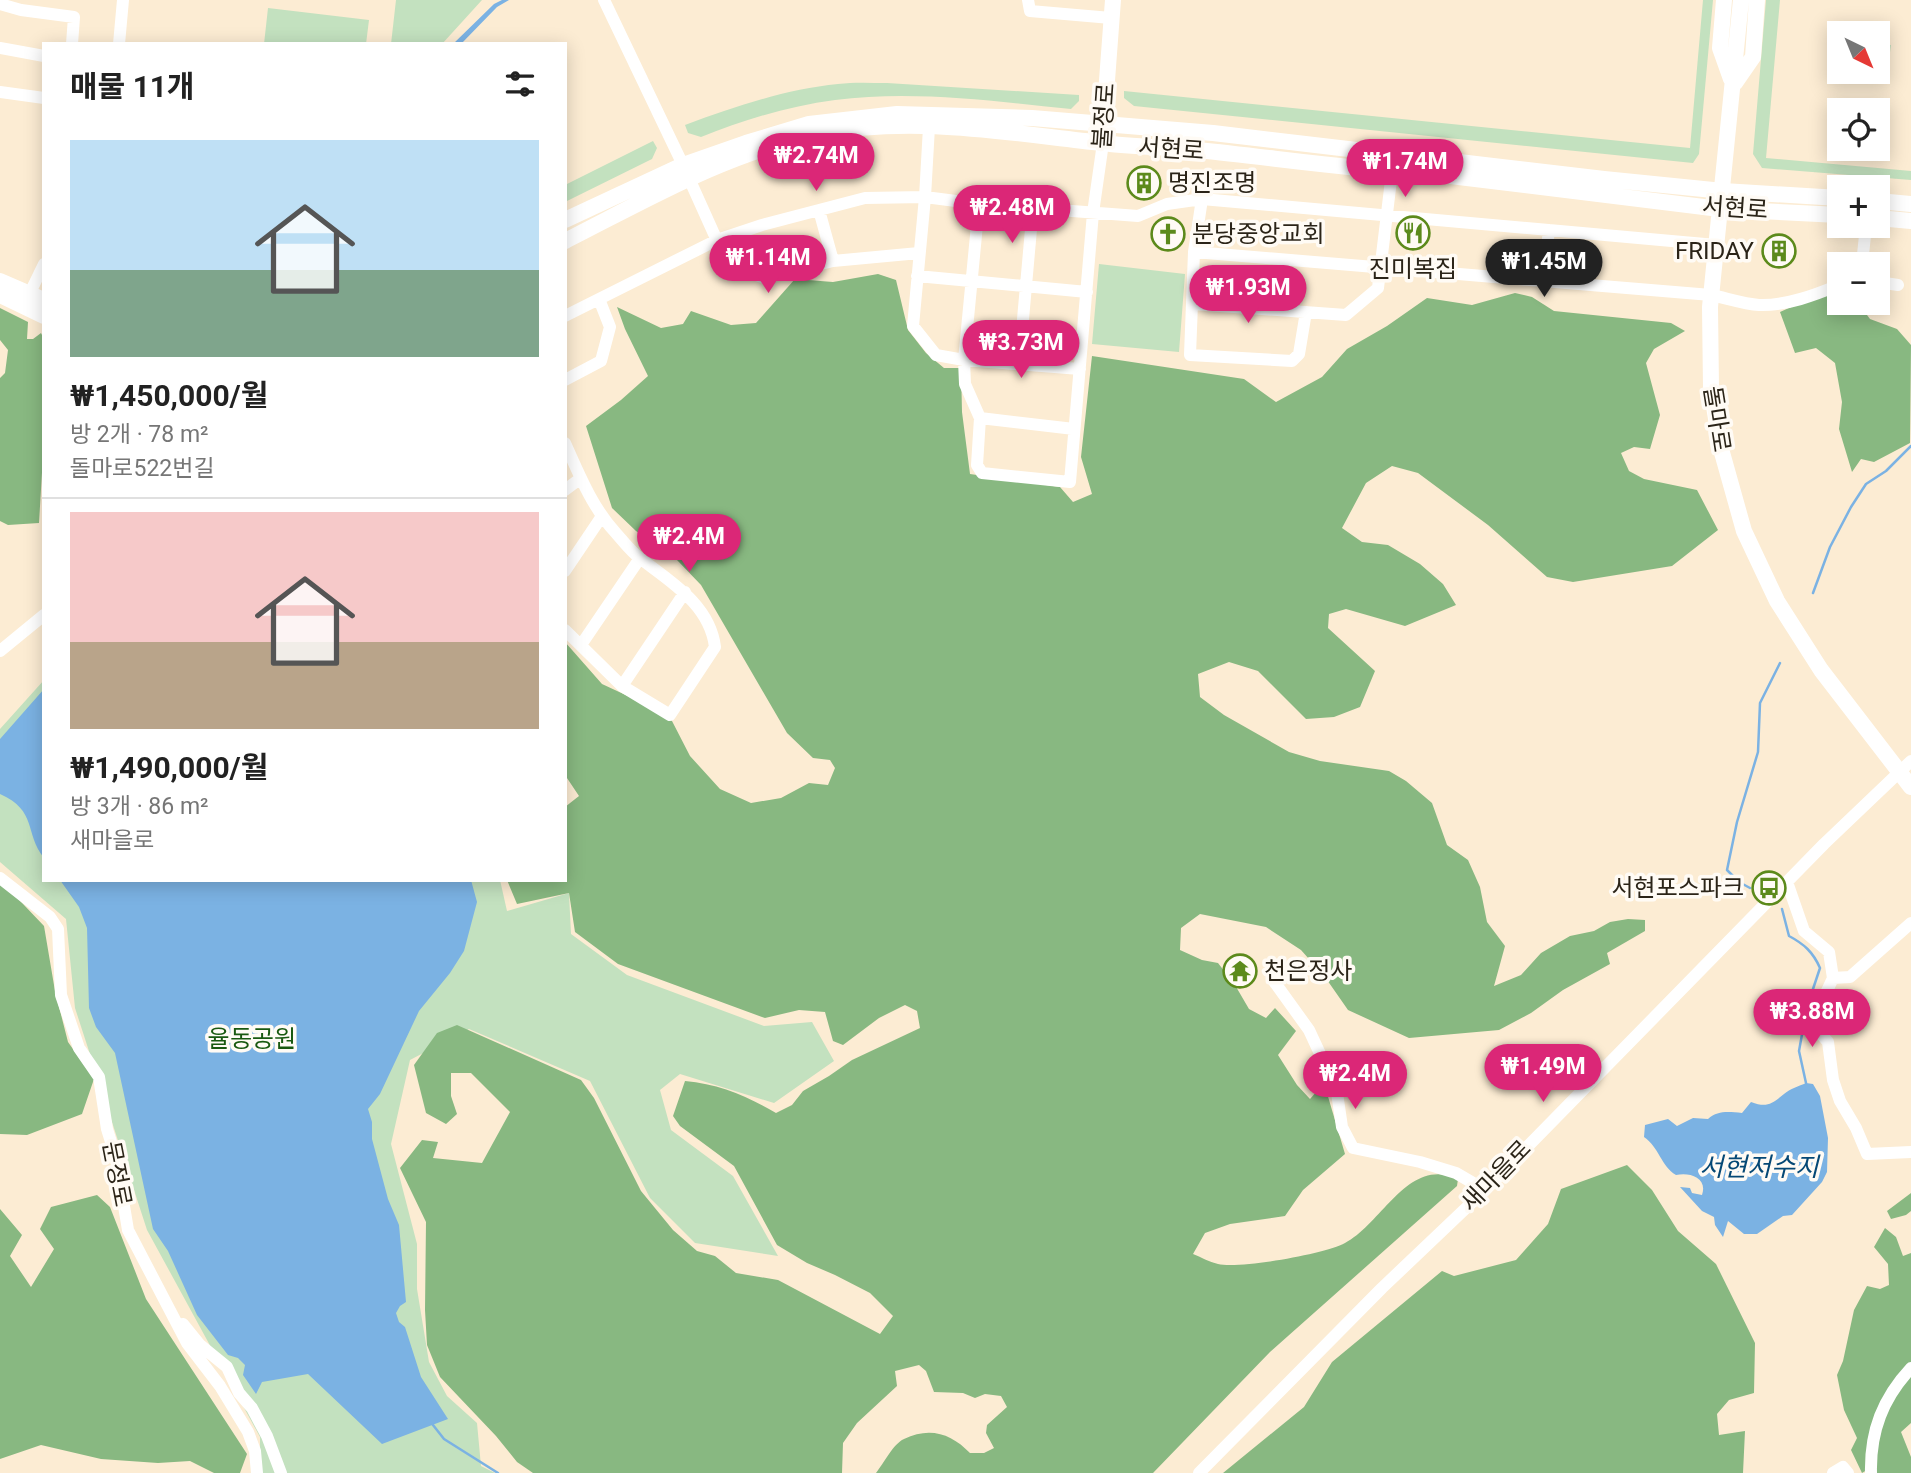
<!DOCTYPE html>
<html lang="ko">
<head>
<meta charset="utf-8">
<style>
  :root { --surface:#fff; --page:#f2f2f2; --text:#222; --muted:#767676; --line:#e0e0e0; --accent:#db2777 }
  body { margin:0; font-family:Roboto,"Noto Sans KR",sans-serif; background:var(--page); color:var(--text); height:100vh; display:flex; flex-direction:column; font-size:26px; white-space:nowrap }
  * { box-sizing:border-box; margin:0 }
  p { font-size:23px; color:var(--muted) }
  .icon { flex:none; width:38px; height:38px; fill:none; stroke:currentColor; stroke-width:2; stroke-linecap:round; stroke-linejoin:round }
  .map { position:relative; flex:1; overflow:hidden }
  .side { position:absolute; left:42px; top:42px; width:525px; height:840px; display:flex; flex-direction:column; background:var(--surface); border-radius:0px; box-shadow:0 4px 18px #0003 }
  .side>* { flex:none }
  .needle { width:46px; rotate:137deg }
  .buttons { position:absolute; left:1827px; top:21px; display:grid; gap:14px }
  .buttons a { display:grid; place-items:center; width:63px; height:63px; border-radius:0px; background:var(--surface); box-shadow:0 4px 18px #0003; font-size:35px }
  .price { position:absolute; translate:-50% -60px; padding:0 16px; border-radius:24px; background:var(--accent); color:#fff; font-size:23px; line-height:46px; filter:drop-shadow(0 2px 4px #0008) }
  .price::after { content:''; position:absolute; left:50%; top:42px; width:21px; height:16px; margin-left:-10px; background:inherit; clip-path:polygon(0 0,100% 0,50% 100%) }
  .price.current { background:#222; color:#fff }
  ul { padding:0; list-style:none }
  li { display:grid; align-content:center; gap:14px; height:371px; padding:0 28px }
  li+li { border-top:2px solid var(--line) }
  li span { display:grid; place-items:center; height:217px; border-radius:0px; color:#555 }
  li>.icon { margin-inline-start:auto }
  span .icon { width:126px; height:126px; fill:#fffc; stroke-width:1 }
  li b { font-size:30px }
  h2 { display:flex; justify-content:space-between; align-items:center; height:84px; padding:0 28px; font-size:30px }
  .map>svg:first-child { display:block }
  .green { fill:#c3e1bf }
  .forest { fill:#88b881 }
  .water { fill:#7bb2e3 }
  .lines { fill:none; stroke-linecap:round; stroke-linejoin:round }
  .stream { stroke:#7bb2e3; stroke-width:2.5 }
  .minor { stroke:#fff; stroke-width:12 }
  .major { stroke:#fff; stroke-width:16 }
  .labels { text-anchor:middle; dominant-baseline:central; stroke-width:7; stroke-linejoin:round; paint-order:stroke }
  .street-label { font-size:24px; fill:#2b2418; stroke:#fffbf5 }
  .poi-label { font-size:24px; fill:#2b2418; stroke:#fffbf5; text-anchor:start }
  .park-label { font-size:24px; fill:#195910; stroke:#fffbf5 }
  .water-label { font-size:26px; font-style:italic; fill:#054875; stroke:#fffbf5 }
</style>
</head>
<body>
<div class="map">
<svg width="1911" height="1473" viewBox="0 0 1911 1473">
  <rect width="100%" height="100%" fill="#fcecd3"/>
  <path class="green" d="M396,0H482L442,44H391Z
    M1703,0H1713L1699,154L1693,163L1134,106L1124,98V91L1690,148Z
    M1766,0H1780L1766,158L1911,171V180L1762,168L1753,154Z
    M268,8L369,20L366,44H264Z
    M1878,44L1891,45L1887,74L1863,72H1878Z
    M887,83L1079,95V101L1071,109C993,101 913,90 835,100C789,106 743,120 701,137L688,133L685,125C734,107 786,89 838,84C854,82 871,83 887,83Z
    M653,141L657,148L652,159L565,202V185Z
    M1099,264L1185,274L1179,352L1092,344Z
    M44,680V880H500L507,911L569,893L571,934L627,975L764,1026L812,1022L834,1061L774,1103L680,1074L660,1090L671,1130L733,1176L778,1256L695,1243L650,1198L590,1081L469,1029L410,1060L391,1144L417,1244V1289L429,1362L447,1396L477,1423L481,1466L495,1473H260V1437L147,1230L75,1008L66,919L0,862V729Z"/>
  <path class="forest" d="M878,274L896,280L908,330L926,353L944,368H961L962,412L970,474L1060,487L1073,502L1092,494L1081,457L1092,356L1244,379L1276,402L1322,377L1347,349L1387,326L1427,298L1472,305L1515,293L1532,297L1554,311L1671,323L1685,331L1654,349L1646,363L1660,415L1650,449L1634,447L1621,453L1629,471L1644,479L1697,490L1718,530L1672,566L1573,582L1547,577L1488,525L1418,473L1392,466L1366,483L1342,528L1362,542L1388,545L1420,564L1443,584L1456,605L1405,626L1346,609L1329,614L1328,628L1375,671L1360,707L1334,717L1306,719L1258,671L1229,662L1198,674L1200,697L1224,715L1289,752L1320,761L1389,771L1406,781L1432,803L1447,845L1468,860L1480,887L1487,922L1505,946L1494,986L1521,975L1541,953L1570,936L1594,931L1610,922L1628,919L1645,920V931L1607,953L1610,964L1563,990L1531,1013L1499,1030L1409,1038L1348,1010L1325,977L1301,950L1266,927L1200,914L1181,928L1180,950L1202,960L1218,963L1235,985L1249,1009L1266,1018L1275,1008L1296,1031L1278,1055L1297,1085L1310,1099L1324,1083L1345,1154L1303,1190L1285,1216L1230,1224L1205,1233L1193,1254C1201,1257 1209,1262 1218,1264C1240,1269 1325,1254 1345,1243C1383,1223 1408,1156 1458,1179L1457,1186L1270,1352L1153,1473H876C884,1463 893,1444 904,1439C930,1426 952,1434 970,1453H984L994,1448L986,1433L987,1425L1007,1407L1001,1396L985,1394L975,1398L963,1393L934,1392L926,1371L919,1365L895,1371L897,1386L857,1423L843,1443L842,1473H533L517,1462L496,1436L440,1377L427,1345L425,1310L426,1222L400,1168L422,1140L438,1142L433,1158L482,1163L510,1112L471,1073H451V1096L457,1114L446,1124L426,1113L414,1065L437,1033L457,1025L581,1080L594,1098L641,1191L673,1230L697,1251L715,1256L736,1273L778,1280L880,1334L893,1316L870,1293L835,1275L807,1263L777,1245L734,1166L680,1126L673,1116L685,1081C719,1084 747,1096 776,1113L792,1105L803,1091L829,1076L852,1060L920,1028L917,1011L905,1005L879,1018L843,1045L833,1041L825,1012L799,1010L765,1018L618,964L575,932L569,893L517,904L507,880H565V807L579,796L565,775V642L602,684L658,710L672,721L690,756L720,789L751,803L781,798L809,783L828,785L835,768L830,760L813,758L787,733L701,585L677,560L636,531L612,508L586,426L621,400L648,376L625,329L617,307L661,328L683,324L691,311L731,325L756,323L795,279L833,282Z
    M1829,290L1839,292V303H1858L1870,319L1897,329L1911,345L1910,443L1874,462L1861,459L1852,472L1839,429L1842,402L1835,363L1816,348L1795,353L1780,312Z
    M0,308L28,322L27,339H33L41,333L44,339V439L39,523L8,525L0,521V378L5,373L8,350L0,340Z
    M0,883L4,884L44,926L55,991L68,1042L94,1079L82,1114L27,1135L0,1134Z
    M1627,1165L1652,1190L1678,1231L1716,1264L1755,1343L1754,1393L1729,1400L1717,1414L1719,1435L1745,1431L1743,1473H1223L1304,1407L1332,1362L1442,1271L1454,1276L1516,1260L1548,1224L1561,1189Z
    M1911,1193V1211L1906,1215L1891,1219L1887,1211Z
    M97,1195L110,1207L146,1299L247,1454L240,1473H214L190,1461L158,1463L101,1459L41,1445L0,1459V1209L22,1235L10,1256L31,1287L54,1249L40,1229L51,1207Z
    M1885,1228L1896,1237L1903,1256L1911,1253V1423L1901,1432L1911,1457V1473H1877L1875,1465L1862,1473L1851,1450L1857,1438L1844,1410L1837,1375L1843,1361L1854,1310L1867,1286L1880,1289L1889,1285L1888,1264L1874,1247Z"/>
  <path class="water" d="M502,0H509L497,7L461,44H453L494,4Z
    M44,689V858C24,833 38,811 0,794V739Z
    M60,880H471L477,902L464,951L450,973L419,1011L380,1094L368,1109L372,1122V1139L388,1199L399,1225L406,1302L400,1306L396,1313L399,1322L405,1327L421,1377L448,1419L382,1444L308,1374L262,1382L256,1394L243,1375L245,1365L238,1358L228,1355L197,1315L168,1251L153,1229L115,1053L96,1027L89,1008L87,928L79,907Z
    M1806,1083L1813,1084L1820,1096L1828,1138L1827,1172L1822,1182L1792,1215L1783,1216L1757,1234H1744L1728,1221L1723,1237L1715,1225L1714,1217L1702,1211L1680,1187L1690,1188L1692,1193L1702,1195C1708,1177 1689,1172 1676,1175C1661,1166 1659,1147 1644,1137L1645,1125L1668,1119L1677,1126L1693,1118L1708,1119C1718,1110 1729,1112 1742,1113L1751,1102C1767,1108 1772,1104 1784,1094C1790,1089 1799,1086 1806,1083Z"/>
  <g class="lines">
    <path class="stream" d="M1813,593L1830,547L1851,507L1866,484L1886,471L1911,446
      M1750,888L1739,882L1727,870L1737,822L1758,752L1760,703L1780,663
      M1782,909L1789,936C1804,944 1813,952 1820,968L1807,1007L1799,1051L1806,1083
      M433,1425L444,1439L498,1473"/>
    <path class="minor" d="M604,0L683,165L728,265L765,278L833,261L919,253
      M1028,0L1030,11L1111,18
      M0,4L21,10L74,17L72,44
      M119,44L123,0
      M0,48L44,56
      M0,92L44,98
      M929,127L925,197L913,326L936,355L964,360L1080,369
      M1202,199L1194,252L1190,355L1292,361L1299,354L1306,312
      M979,204L964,360L965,384L980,418L977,465L982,473L1070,482L1093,213L1103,143
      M819,210L833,261
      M1194,252L1711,295C1726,298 1744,304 1759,305C1786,306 1815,295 1839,285
      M1862,264L1866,226
      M917,276L1087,292
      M1543,282L1549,230
      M1878,282L1898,285
      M26,301L44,264
      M1192,304L1346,315L1378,288L1392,172
      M565,316L717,240L762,225L865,198L925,197L979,204L1138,216L1167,204L1202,199L1716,245
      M1019,364L1033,207
      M565,380L601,361L610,327L599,299
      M980,418L1074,429
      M565,443C579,474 592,507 615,532C623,541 631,552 641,559C671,582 710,605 715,647L670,715L622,686L565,630
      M565,490L581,478
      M565,571L602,516
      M581,645L640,558
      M0,651L44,615
      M622,686L685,592
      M0,878L50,917L58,929L61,995L79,1048L99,1077L107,1129L116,1158L128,1230L187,1343L220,1386L248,1432L255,1451L257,1473
      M1787,882L1804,931L1829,952L1833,978L1819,1008L1815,1027L1828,1042L1833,1080L1840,1101L1856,1128L1867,1154L1911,1152
      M1833,978L1850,977L1911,923
      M1273,980L1309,1030L1322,1058L1334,1072L1342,1127L1353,1148L1420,1162L1456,1173L1485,1190
      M183,1324L200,1345L227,1367L239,1393L252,1408L267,1436L281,1473
      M1199,1473L1382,1288L1485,1190L1824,844L1911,761
      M1833,1473L1843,1467L1848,1473
      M1871,1473C1870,1431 1883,1398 1911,1368"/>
    <path class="major" d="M1724,0L1720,48L1731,79
      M1741,0L1710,307L1711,388L1721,449L1744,531L1777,601L1821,670L1911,787
      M1735,83L1753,57L1757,0
      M1103,134L1113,0
      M1878,201L1911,204
      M1878,218L1911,221
      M565,220L683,165L746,143L809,124L897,114L1032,118L1213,133L1604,179L1723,191L1839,198
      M565,241C646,200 728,152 818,134C913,115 1008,133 1102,143C1134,147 1166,147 1198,150C1276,158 1355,170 1434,174L1720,209L1839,215
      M0,281L44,300
      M0,295L44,316"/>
  </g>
  <defs>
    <symbol id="building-ring" viewBox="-11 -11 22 22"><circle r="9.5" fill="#fffbf5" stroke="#5c8a1b" stroke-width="1.5"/><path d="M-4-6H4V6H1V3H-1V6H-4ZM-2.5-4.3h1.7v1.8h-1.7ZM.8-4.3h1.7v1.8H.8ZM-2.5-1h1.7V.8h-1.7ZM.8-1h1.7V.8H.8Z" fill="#5c8a1b"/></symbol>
    <symbol id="restaurant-ring" viewBox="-11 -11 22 22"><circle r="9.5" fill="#fffbf5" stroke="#5c8a1b" stroke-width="1.5"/><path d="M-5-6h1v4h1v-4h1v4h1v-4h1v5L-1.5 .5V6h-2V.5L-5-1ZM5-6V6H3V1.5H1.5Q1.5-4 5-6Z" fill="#5c8a1b"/></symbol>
    <symbol id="church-ring" viewBox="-11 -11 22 22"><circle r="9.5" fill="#fffbf5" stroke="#5c8a1b" stroke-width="1.5"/><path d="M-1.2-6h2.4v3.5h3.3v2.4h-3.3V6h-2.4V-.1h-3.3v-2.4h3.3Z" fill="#5c8a1b"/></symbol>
    <symbol id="bus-ring" viewBox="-11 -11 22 22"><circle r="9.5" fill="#fffbf5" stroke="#5c8a1b" stroke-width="1.5"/><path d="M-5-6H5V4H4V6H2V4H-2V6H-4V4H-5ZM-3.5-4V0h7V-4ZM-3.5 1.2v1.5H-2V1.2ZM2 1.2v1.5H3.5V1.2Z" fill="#5c8a1b"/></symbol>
    <symbol id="temple-ring" viewBox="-11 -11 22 22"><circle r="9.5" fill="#fffbf5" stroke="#5c8a1b" stroke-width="1.5"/><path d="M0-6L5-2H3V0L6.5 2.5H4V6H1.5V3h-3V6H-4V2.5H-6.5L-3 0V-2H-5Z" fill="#5c8a1b"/></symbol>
  </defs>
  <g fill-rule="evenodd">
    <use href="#building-ring" x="1125" y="164" width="38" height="38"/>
    <use href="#restaurant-ring" x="1394" y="214" width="38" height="38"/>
    <use href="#church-ring" x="1149" y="215" width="38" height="38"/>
    <use href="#building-ring" x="1760" y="232" width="38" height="38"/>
    <use href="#bus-ring" x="1750" y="869" width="38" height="38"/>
    <use href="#temple-ring" x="1221" y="952" width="38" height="38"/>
  </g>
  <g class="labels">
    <g class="street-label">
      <text transform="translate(1104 116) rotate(-86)">불정로</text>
      <text transform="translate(1171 149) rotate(4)">서현로</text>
      <text transform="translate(1735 208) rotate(4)">서현로</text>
      <text transform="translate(1717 419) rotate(81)">돌마로</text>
      <text transform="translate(117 1174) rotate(79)">문정로</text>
      <text transform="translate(1496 1176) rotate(-46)">새마을로</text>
    </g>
    <g class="poi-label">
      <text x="1168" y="183">명진조명</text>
      <text x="1192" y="234">분당중앙교회</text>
      <text x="1754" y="251" text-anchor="end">FRIDAY</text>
      <text x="1413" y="269" text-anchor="middle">진미복집</text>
      <text x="1744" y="888" text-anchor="end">서현포스파크</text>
      <text x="1264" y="971">천은정사</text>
    </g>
    <g class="park-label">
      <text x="252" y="1039">율동공원</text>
    </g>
    <g class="water-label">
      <text x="1759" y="1167">서현저수지</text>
    </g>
  </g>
</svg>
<div class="buttons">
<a><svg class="needle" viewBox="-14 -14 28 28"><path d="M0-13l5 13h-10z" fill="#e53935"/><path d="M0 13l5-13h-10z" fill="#767676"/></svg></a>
<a><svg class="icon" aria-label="locate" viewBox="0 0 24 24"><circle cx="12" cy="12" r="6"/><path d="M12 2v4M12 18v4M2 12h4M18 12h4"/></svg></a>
<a>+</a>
<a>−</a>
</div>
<b class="price" style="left:816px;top:193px">₩2.74M</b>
<b class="price" style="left:1405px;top:199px">₩1.74M</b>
<b class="price" style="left:1012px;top:245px">₩2.48M</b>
<b class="price" style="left:768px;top:295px">₩1.14M</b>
<b class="price current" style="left:1544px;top:299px">₩1.45M</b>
<b class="price" style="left:1248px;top:325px">₩1.93M</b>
<b class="price" style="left:1021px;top:380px">₩3.73M</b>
<b class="price" style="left:689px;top:574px">₩2.4M</b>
<b class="price" style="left:1812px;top:1049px">₩3.88M</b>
<b class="price" style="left:1543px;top:1104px">₩1.49M</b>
<b class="price" style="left:1355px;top:1111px">₩2.4M</b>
<section class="side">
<h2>매물 11개<svg class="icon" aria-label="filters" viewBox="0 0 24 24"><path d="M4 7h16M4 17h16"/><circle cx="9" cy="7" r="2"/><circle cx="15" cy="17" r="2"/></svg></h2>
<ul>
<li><span style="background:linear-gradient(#bfe0f5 60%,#7fa58c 0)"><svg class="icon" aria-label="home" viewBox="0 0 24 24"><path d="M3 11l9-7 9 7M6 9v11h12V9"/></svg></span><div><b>₩1,450,000/월</b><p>방 2개 · 78 m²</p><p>돌마로522번길</p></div></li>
<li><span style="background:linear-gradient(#f6c9c9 60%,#b9a48a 0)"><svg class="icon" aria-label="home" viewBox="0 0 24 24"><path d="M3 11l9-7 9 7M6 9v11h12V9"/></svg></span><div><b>₩1,490,000/월</b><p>방 3개 · 86 m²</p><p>새마을로</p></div></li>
</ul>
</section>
</div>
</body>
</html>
